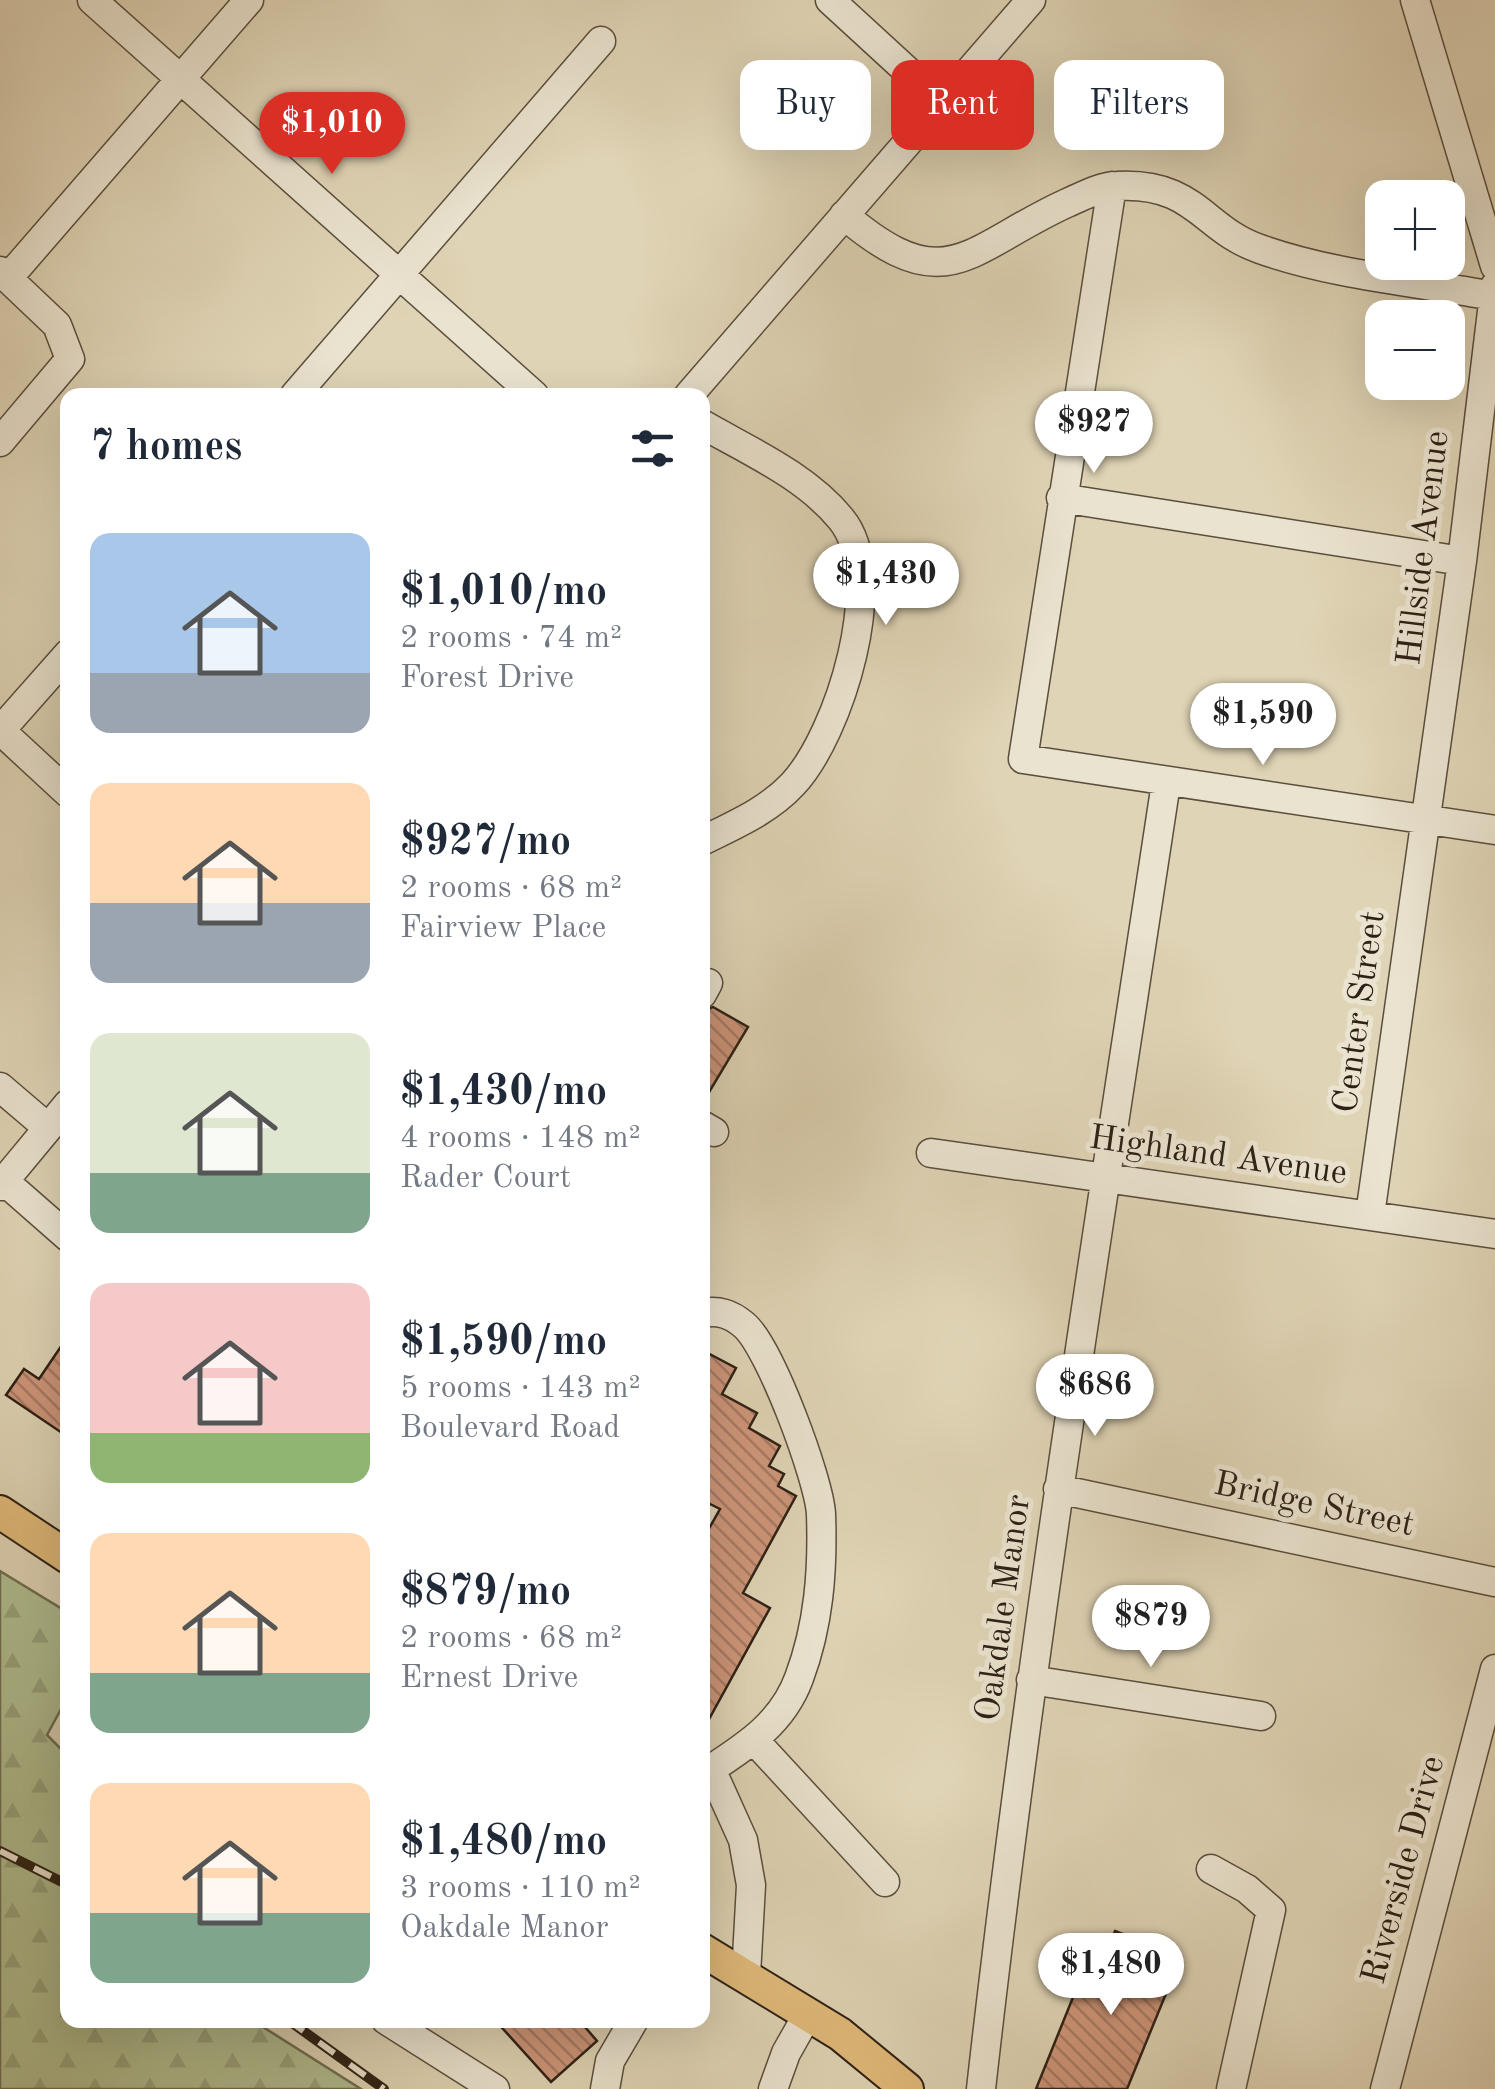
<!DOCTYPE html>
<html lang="en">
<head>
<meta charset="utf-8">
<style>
  :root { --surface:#fff; --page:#f2f2f3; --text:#1f2937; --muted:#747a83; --accent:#d93025 }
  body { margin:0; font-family:"Old Standard TT",serif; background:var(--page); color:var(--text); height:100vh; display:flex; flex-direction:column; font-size:38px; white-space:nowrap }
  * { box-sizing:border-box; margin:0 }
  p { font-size:32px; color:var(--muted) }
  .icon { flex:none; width:55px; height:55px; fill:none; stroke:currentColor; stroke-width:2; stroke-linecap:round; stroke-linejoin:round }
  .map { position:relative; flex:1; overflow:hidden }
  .details { position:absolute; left:60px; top:388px; width:650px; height:1640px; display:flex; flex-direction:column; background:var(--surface); border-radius:20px; box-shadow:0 10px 40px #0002 }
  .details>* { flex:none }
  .top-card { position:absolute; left:740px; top:60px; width:605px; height:90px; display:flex; gap:20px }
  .tools { position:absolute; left:1365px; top:180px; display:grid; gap:20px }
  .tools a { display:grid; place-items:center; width:100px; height:100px; border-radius:20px; background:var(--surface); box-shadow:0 10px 40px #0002; font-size:50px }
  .price { position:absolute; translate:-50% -85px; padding:0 22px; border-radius:35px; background:#fff; color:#222; font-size:32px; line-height:65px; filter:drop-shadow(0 2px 5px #0008) }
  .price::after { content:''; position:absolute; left:50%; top:60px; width:30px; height:22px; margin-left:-15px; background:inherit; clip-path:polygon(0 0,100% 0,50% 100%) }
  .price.active { background:var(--accent); color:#fff }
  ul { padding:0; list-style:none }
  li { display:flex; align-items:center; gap:30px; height:250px; padding:0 30px }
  li span { display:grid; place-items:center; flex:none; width:280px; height:200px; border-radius:20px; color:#555 }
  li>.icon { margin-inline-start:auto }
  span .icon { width:120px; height:120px; fill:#fffc; stroke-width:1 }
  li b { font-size:42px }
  h2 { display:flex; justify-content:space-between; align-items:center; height:120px; padding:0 30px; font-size:42px }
  .chip { padding:0 35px; border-radius:20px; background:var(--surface); box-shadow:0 10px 40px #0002; font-size:35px; line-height:90px }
  .chip.active { background:var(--accent); color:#fff }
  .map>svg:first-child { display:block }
  .forest { fill:url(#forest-firs); stroke:#6e6f53; stroke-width:2.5 }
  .building { fill:url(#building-back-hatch); stroke:#2d2116; stroke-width:2.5 }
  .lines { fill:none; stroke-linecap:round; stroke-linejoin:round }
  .minor-casing { stroke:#5a4e3e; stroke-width:31 }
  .major-casing { stroke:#2d2116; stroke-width:36 }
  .minor { stroke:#eae3cf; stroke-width:28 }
  .major { stroke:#e0ba7a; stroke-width:32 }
  .rail-casing { stroke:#2d2116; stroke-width:10 }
  .rail { stroke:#eae3cf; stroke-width:6; stroke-dasharray:19; stroke-linecap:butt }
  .labels { text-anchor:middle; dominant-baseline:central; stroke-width:10; stroke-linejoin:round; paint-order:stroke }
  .street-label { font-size:35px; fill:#2d2116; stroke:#eae3cf }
</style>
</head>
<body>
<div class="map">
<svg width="1495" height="2089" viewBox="0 0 1495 2089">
  <defs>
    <pattern id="forest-firs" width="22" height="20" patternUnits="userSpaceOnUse" patternTransform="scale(2.5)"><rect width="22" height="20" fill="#afbd90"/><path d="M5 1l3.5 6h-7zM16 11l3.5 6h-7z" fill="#97a27b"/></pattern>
    <pattern id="building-back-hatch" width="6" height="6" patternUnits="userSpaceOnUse" patternTransform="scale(2.5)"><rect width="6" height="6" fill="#ce967a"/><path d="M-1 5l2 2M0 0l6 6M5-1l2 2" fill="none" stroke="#a87a63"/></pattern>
  </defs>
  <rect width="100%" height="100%" fill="#dfd4b5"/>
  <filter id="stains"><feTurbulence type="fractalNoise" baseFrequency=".002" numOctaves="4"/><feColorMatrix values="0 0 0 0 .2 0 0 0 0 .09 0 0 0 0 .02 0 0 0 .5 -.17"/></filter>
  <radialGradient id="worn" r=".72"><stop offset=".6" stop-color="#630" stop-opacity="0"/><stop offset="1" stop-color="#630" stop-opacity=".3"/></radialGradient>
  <path class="forest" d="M0,1571L67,1612V1698L47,1735L67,1755L68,2020H252L361,2089H0Z"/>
  <path class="building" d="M713,1007L748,1027L702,1104V1011Z
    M68,1336V1437L6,1395L24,1369L39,1379Z
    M702,1350L736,1368L722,1394L757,1413L749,1428L780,1446L769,1466L784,1474L778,1486L796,1496L743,1593L770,1608L702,1732V1541L720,1509L702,1500Z
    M1115,1931L1181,1957L1127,2089H1036L1084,1970L1097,1975Z
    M495,2020H579L597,2041L551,2082Z"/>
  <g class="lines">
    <defs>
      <path id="minor" d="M92,0L534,395
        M830,0L940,101
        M1415,0L1495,266
        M1112,186L1023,759L1495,830
        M844,215C947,303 968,248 1067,203C1083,196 1101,186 1117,186C1196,182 1202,229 1260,249C1333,275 1417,282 1493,296
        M0,271L57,325L70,359L0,442
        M8,278L249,0
        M295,395L601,41
        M689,395L1031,0
        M702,424C749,451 806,476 841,519C889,577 839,735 793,784C768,811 734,825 702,841
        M1061,498L1462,561
        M0,730L68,793
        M0,731L68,654
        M702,994L708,983
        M0,1087L48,1128
        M702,1125L714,1132
        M931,1153L1495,1234
        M4,1181L68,1237
        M0,1186L68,1104
        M1370,1215L1462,561L1495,286
        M702,1313C719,1310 731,1314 744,1325C770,1347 819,1479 821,1514C823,1570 819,1625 799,1678C783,1722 748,1745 711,1769
        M1058,1489L1495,1582
        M1031,1680L1261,1716
        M754,1740L885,1882
        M702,1767L711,1769L743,1840L751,1885L746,1975
        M1211,1869L1247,1889L1271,1910L1231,2089
        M386,2020L495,2089
        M605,2089L610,2061L634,2020
        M773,2089L786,2053L808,2014
        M981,2089C1030,1652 1100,1218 1166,783
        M1385,2089L1495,1669"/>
      <path id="major" d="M0,1512L68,1557
        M702,1950L840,2034L907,2089"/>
    </defs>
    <use href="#minor" class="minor-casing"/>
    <use href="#major" class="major-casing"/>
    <use href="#minor" class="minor"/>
    <use href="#major" class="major"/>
    <defs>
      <path id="rail" d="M0,1851L68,1885
        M288,2020L384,2089"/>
    </defs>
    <use href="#rail" class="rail-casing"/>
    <use href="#rail" class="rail"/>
  </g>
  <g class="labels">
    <g class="street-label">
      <text transform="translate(1424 548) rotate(-83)">Hillside Avenue</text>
      <text transform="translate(1360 1012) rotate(-82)">Center Street</text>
      <text transform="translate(1218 1156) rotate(8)">Highland Avenue</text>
      <text transform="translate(1314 1505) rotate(12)">Bridge Street</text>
      <text transform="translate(1004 1608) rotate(-82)">Oakdale Manor</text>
      <text transform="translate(1404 1870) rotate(-75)">Riverside Drive</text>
    </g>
  </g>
  <rect width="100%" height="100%" filter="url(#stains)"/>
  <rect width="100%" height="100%" fill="url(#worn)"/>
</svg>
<div class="tools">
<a>+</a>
<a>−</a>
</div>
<b class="price active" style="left:332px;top:177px">$1,010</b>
<b class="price" style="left:1094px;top:476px">$927</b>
<b class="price" style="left:886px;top:628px">$1,430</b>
<b class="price" style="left:1263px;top:768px">$1,590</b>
<b class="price" style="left:1095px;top:1439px">$686</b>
<b class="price" style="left:1151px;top:1670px">$879</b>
<b class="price" style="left:1111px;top:2018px">$1,480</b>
<div class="top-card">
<a class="chip">Buy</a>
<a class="chip active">Rent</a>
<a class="chip">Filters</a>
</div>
<section class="details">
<h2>7 homes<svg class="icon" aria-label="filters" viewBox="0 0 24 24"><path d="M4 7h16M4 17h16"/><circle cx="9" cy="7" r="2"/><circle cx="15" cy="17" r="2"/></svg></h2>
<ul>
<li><span style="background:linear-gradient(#a9c7e8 70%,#9aa5b1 0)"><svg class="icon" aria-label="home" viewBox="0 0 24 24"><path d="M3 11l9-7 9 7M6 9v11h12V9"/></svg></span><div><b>$1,010/mo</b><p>2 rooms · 74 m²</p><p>Forest Drive</p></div></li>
<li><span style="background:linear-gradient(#ffd9b3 60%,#9aa5b1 0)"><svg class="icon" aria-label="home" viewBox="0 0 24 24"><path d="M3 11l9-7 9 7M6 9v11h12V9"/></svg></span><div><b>$927/mo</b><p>2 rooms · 68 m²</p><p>Fairview Place</p></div></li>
<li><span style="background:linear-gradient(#dfe7d0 70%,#7fa58c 0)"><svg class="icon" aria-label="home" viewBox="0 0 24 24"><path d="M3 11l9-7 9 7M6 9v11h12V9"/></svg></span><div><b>$1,430/mo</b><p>4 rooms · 148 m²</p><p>Rader Court</p></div></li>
<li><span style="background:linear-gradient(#f6c9c9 75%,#8fb573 0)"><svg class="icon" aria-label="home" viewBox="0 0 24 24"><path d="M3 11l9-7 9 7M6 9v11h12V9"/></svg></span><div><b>$1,590/mo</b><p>5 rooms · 143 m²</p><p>Boulevard Road</p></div></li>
<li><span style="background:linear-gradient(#ffd9b3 70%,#7fa58c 0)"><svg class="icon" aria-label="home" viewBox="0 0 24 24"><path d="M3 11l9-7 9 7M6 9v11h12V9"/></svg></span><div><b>$879/mo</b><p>2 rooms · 68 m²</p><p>Ernest Drive</p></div></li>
<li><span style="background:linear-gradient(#ffd9b3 65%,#7fa58c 0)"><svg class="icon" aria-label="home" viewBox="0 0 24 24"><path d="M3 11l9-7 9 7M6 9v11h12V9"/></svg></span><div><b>$1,480/mo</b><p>3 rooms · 110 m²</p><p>Oakdale Manor</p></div></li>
</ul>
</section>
</div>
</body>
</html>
